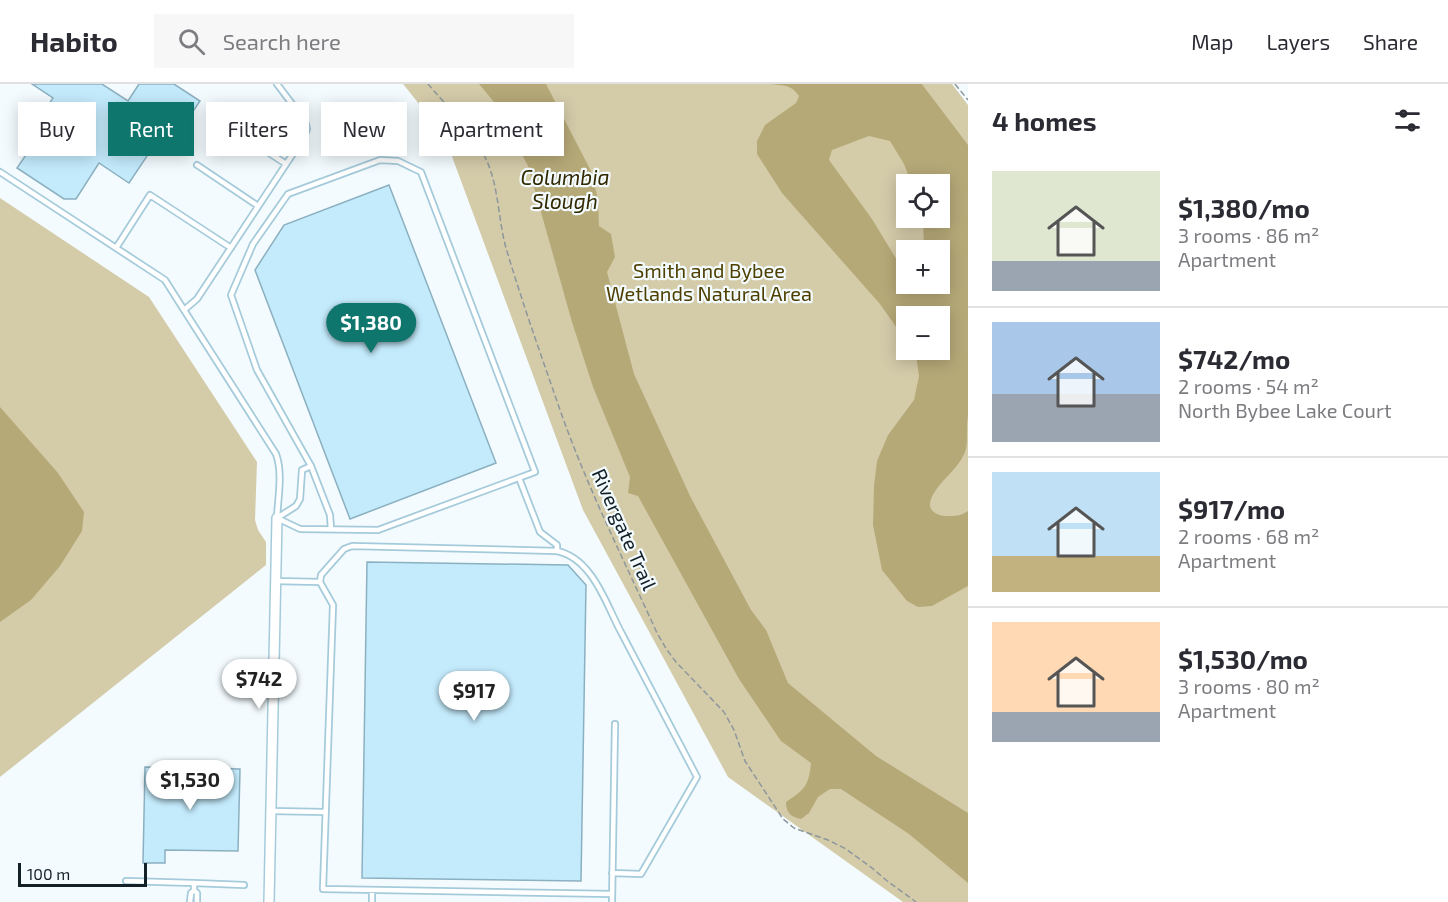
<!DOCTYPE html>
<html lang="en">
<head>
<meta charset="utf-8">
<style>
  :root { --surface:#fff; --page:#f7f7f7; --text:#2b2b33; --muted:#7c7c81; --line:#e1e1e2; --accent:#0f766e }
  body { margin:0; font-family:"Exo 2",sans-serif; background:var(--page); color:var(--text); height:100vh; display:flex; flex-direction:column; font-size:22px; white-space:nowrap }
  * { box-sizing:border-box; margin:0 }
  p { font-size:20px; color:var(--muted) }
  .icon { flex:none; width:33px; height:33px; fill:none; stroke:currentColor; stroke-width:2; stroke-linecap:round; stroke-linejoin:round }
  .map { position:relative; flex:1; overflow:hidden }
  .panel { display:flex; flex-direction:column; background:var(--surface); width:480px }
  .panel>* { flex:none }
  .guide { position:absolute; left:18px; top:18px; width:570px; height:54px; display:flex; gap:12px }
  .fabs { position:absolute; left:896px; top:90px; display:grid; gap:12px }
  .fabs a { display:grid; place-items:center; width:54px; height:54px; border-radius:0px; background:var(--surface); box-shadow:0 3px 15px #0003; font-size:30px }
  .scale { position:absolute; left:18px; bottom:15px; width:129px; box-sizing:border-box; padding-left:6px; border:3px solid #132127; border-top:0; font-size:16px; line-height:21px; white-space:nowrap; color:#132127; -webkit-text-stroke:4px #f3fbfe; paint-order:stroke }
  .price { position:absolute; translate:-50% -51px; padding:0 14px; border-radius:21px; background:#fff; color:#222; font-size:20px; line-height:39px; filter:drop-shadow(0 2px 3px #0008) }
  .price::after { content:''; position:absolute; left:50%; top:36px; width:18px; height:14px; margin-left:-9px; background:inherit; clip-path:polygon(0 0,100% 0,50% 100%) }
  .price.active { background:var(--accent); color:#fff }
  ul { padding:0; list-style:none }
  li { display:flex; align-items:center; gap:18px; height:150px; padding:0 24px }
  li+li { border-top:2px solid var(--line) }
  li span { display:grid; place-items:center; flex:none; width:168px; height:120px; border-radius:0px; color:#555 }
  li>.icon { margin-inline-start:auto }
  span .icon { width:72px; height:72px; fill:#fffc; stroke-width:1 }
  li b { font-size:26px }
  h2 { display:flex; justify-content:space-between; align-items:center; height:72px; padding:0 24px; font-size:26px }
  .pill { padding:0 21px; border-radius:0px; background:var(--surface); box-shadow:0 3px 15px #0003; font-size:21px; line-height:54px }
  .pill.active { background:var(--accent); color:#fff }
  header { display:flex; align-items:center; gap:36px; box-sizing:border-box; height:84px; padding:0 30px; background:var(--surface); border-bottom:2px solid var(--line) }
  header strong { font-size:28px }
  nav { display:flex; gap:33px; margin-inline-start:auto; font-size:21px }
  .search { width:420px; height:54px; background:var(--page); display:flex; align-items:center; gap:15px; box-sizing:border-box; padding:0 21px; border-radius:0px; color:var(--muted); font-size:22px }
  main { display:flex; flex:1; min-height:0 }
  .map>svg:first-child { display:block }
  .green { fill:#d4cba9; fill-rule:evenodd }
  .water { fill:#b6a978; fill-rule:evenodd }
  .building { fill:#c4ebfc; stroke:#8bb0c0; stroke-width:1.5 }
  .lines { fill:none; stroke-linecap:round; stroke-linejoin:round }
  .service-casing { stroke:#a5cbdb; stroke-width:8 }
  .minor-casing { stroke:#a5cbdb; stroke-width:12 }
  .path { stroke:#8d979c; stroke-width:1.5; stroke-dasharray:6 3; stroke-linecap:butt }
  .service { stroke:#fff; stroke-width:4.5 }
  .minor { stroke:#fff; stroke-width:9 }
  .labels { text-anchor:middle; dominant-baseline:central; stroke-width:4.5; stroke-linejoin:round; paint-order:stroke }
  .park-label { font-size:20px; fill:#4e3f00; stroke:#f3fbfe }
  .street-label { font-size:20px; fill:#132127; stroke:#f3fbfe }
  .water-label { font-size:21px; font-style:italic; fill:#332900; stroke:#f3fbfe }
</style>
</head>
<body>
<header>
<strong>Habito</strong>
<div class="search"><svg class="icon" aria-label="search" viewBox="0 0 24 24"><circle cx="10" cy="10" r="6"/><path d="M15 15l6 6"/></svg>Search here</div>
<nav><a>Map</a><a>Layers</a><a>Share</a></nav>
</header>
<main>
<div class="map">
<svg width="968" height="818" viewBox="0 0 968 818">
  <rect width="100%" height="100%" fill="#f3fbfe"/>
  <path class="green" d="M403,0H918L961,53L922,0H952L968,21V818H903L728,693L583,426L444,51ZM906,100H939V134H906ZM906,166H939V200H906ZM906,232H939V266H906Z
    M0,114L149,213L257,378L255,436L258,446L266,458V481L0,693Z"/>
  <path class="water" d="M479,0H546L592,89L598,116L599,142L611,150L615,173L607,188L634,290L691,414L751,526L766,546L788,599L876,672L968,729V799L909,750L841,705H830L818,713L809,729L801,735C791,733 786,729 786,718C804,706 809,702 811,679L781,657L739,595L638,412L628,409L630,393L593,303L572,238L528,82L494,18Z
    M770,0H922L968,61V332C966,342 968,355 966,365C960,385 939,396 931,415C926,428 940,433 950,432C958,432 962,431 968,427V502L932,522L918,523L907,517L882,486L873,441L874,402L877,377L888,351L914,316L919,292L916,271L912,266H939V232H906V257L880,220L782,109L757,70V57L765,41L796,19L799,12C790,0 785,2 770,0ZM869,52L890,57L904,80L912,100H939V134H923L924,166H939V200H906V191L872,135L829,76L832,66Z
    M0,323L58,389L84,428L82,447L60,482L31,516L0,538Z"/>
  <path class="building" d="M32,0H102L128,17L139,0H174L200,17L172,59L161,51L129,99L99,79L76,115H64L17,84L30,65L22,60L53,14Z
    M389,101L496,379L350,435L255,186L284,141Z
    M367,478L568,481L586,501L581,797L362,794Z
    M145,683L240,685L238,767L165,766V779H143Z"/>
  <g class="lines">
    <defs>
      <path id="service" d="M225,40L286,80
        M197,81L258,122
        M0,88L165,196L184,226
        M116,164L150,111L231,164
        M519,394L540,448L557,461V467
        M277,434L300,445L378,446L535,388L421,88L398,77L380,76L288,110L253,160L231,211L257,286L311,382L330,431L331,445
        M277,434C278,413 283,389 276,370L184,226L197,215L304,53L307,45L305,37L277,0
        M277,434L296,422L300,415L302,386L311,382
        M275,497L320,498
        M271,727L325,728
        M126,797L194,799V806
        M194,799L244,801
        M612,810L323,805L333,521L320,498L321,491L344,465L352,462L557,467C571,470 581,478 590,490C604,508 611,530 622,550C647,598 672,646 697,693L641,790L612,789
        M190,818L191,809L194,806L197,809V818
        M372,818V806
        M612,818L615,640"/>
      <path id="minor" d="M269,818L277,434"/>
    </defs>
    <use href="#service" class="service-casing"/>
    <use href="#minor" class="minor-casing"/>
    <path class="path" d="M428,0C446,21 474,50 486,75C499,103 498,135 506,164C522,218 541,271 559,323C586,401 623,474 657,549L667,566L676,578L724,628L734,646L745,677L783,735L794,744L828,756L846,765L872,784L886,796L916,818
      M955,0L968,16"/>
    <use href="#service" class="service"/>
    <use href="#minor" class="minor"/>
  </g>
  <g class="labels">
    <g class="park-label">
      <text x="709" y="186">Smith and Bybee<tspan x="709" dy="23">Wetlands Natural Area</tspan></text>
    </g>
    <g class="street-label">
      <text transform="translate(625 445) rotate(66)">Rivergate Trail</text>
    </g>
    <g class="water-label">
      <text x="565" y="92">Columbia<tspan x="565" dy="24">Slough</tspan></text>
    </g>
  </g>
</svg>
<div class="fabs">
<a><svg class="icon" aria-label="locate" viewBox="0 0 24 24"><circle cx="12" cy="12" r="6"/><path d="M12 2v4M12 18v4M2 12h4M18 12h4"/></svg></a>
<a>+</a>
<a>−</a>
</div>
<div class="scale">100 m</div>
<b class="price active" style="left:371px;top:270px">$1,380</b>
<b class="price" style="left:259px;top:626px">$742</b>
<b class="price" style="left:474px;top:638px">$917</b>
<b class="price" style="left:190px;top:727px">$1,530</b>
<div class="guide">
<a class="pill">Buy</a>
<a class="pill active">Rent</a>
<a class="pill">Filters</a>
<a class="pill">New</a>
<a class="pill">Apartment</a>
</div>
</div>
<section class="panel">
<h2>4 homes<svg class="icon" aria-label="filters" viewBox="0 0 24 24"><path d="M4 7h16M4 17h16"/><circle cx="9" cy="7" r="2"/><circle cx="15" cy="17" r="2"/></svg></h2>
<ul>
<li><span style="background:linear-gradient(#dfe7d0 75%,#9aa5b1 0)"><svg class="icon" aria-label="home" viewBox="0 0 24 24"><path d="M3 11l9-7 9 7M6 9v11h12V9"/></svg></span><div><b>$1,380/mo</b><p>3 rooms · 86 m²</p><p>Apartment</p></div></li>
<li><span style="background:linear-gradient(#a9c7e8 60%,#9aa5b1 0)"><svg class="icon" aria-label="home" viewBox="0 0 24 24"><path d="M3 11l9-7 9 7M6 9v11h12V9"/></svg></span><div><b>$742/mo</b><p>2 rooms · 54 m²</p><p>North Bybee Lake Court</p></div></li>
<li><span style="background:linear-gradient(#bfe0f5 70%,#c2b280 0)"><svg class="icon" aria-label="home" viewBox="0 0 24 24"><path d="M3 11l9-7 9 7M6 9v11h12V9"/></svg></span><div><b>$917/mo</b><p>2 rooms · 68 m²</p><p>Apartment</p></div></li>
<li><span style="background:linear-gradient(#ffd9b3 75%,#9aa5b1 0)"><svg class="icon" aria-label="home" viewBox="0 0 24 24"><path d="M3 11l9-7 9 7M6 9v11h12V9"/></svg></span><div><b>$1,530/mo</b><p>3 rooms · 80 m²</p><p>Apartment</p></div></li>
</ul>
</section>
</main>
</body>
</html>
